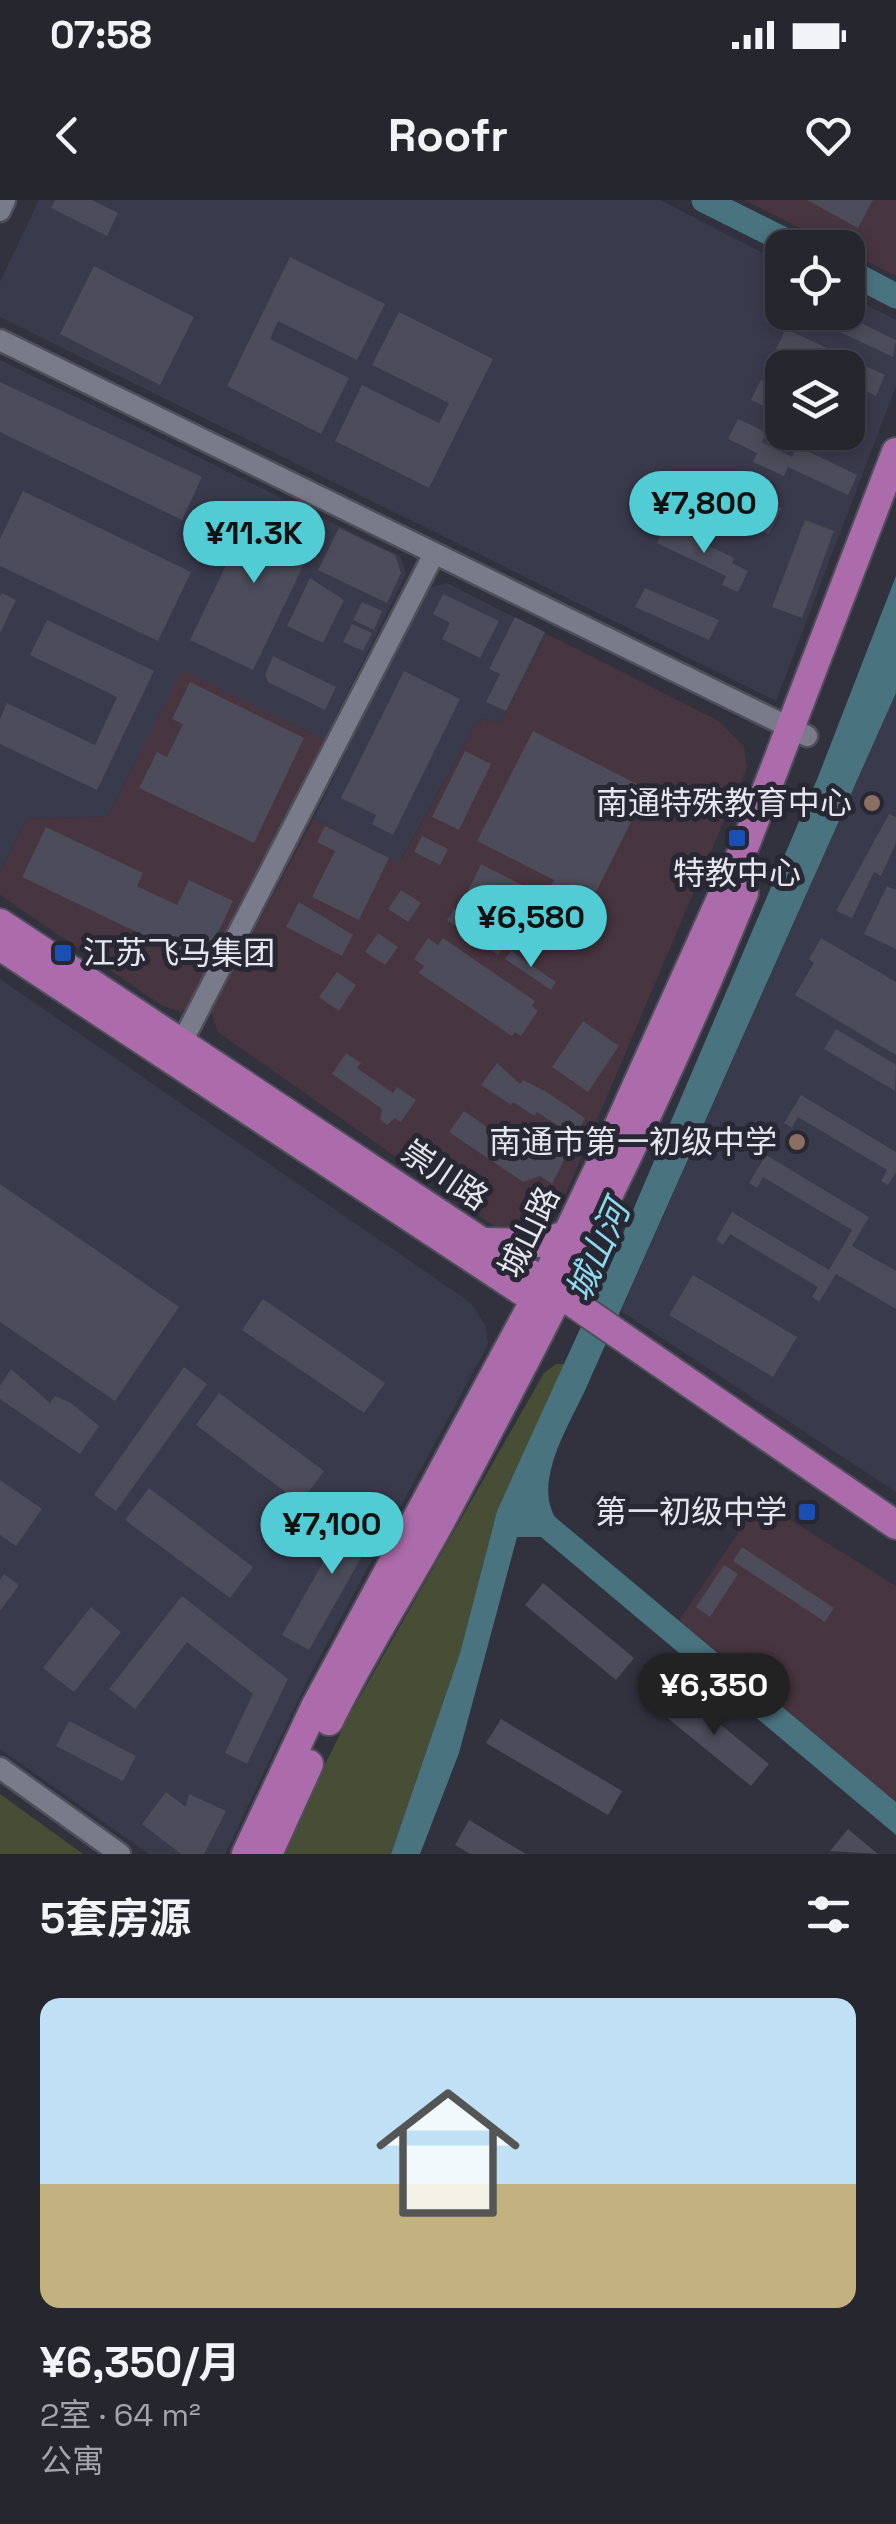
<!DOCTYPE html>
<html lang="zh">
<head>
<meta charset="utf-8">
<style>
  :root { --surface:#26262f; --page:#2e2e37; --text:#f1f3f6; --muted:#a4a5aa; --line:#42434b; --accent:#51ccd4 }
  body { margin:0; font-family:"Space Grotesk","Noto Sans SC",sans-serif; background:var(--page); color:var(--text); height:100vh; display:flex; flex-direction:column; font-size:38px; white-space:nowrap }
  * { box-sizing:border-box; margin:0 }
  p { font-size:32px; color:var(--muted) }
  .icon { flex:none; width:55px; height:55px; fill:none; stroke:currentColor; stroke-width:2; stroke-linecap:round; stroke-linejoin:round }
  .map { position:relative; height:1654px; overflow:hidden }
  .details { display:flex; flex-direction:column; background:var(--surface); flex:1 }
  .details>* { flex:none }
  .buttons { position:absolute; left:765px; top:30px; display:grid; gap:20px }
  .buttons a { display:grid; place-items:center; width:100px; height:100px; border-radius:20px; background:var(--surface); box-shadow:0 5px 15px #0003,0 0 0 2px var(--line); font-size:50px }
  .price { position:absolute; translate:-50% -85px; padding:0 22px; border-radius:35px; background:var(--accent); color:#111; font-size:32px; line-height:65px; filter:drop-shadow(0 2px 5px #0008) }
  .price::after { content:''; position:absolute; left:50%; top:60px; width:30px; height:22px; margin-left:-15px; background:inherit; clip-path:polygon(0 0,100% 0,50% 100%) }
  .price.active { background:#222; color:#fff }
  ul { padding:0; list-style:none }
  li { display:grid; align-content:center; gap:20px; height:530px; padding:0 40px }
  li+li { border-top:2px solid var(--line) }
  li span { display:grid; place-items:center; height:310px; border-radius:20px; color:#555 }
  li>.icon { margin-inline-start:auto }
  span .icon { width:180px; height:180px; fill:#fffc; stroke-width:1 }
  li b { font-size:42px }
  h2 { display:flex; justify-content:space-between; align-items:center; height:120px; padding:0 40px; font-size:42px }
  .status { display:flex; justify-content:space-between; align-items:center; height:70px; padding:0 50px; background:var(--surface); direction:ltr }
  .status svg { height:28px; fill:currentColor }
  header { display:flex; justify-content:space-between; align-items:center; height:130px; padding:0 40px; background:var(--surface); font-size:45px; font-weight:800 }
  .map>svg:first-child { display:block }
  .commercial { fill:#47353f }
  .built { fill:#3a3a4d; fill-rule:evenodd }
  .green { fill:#484e35 }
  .water { fill:#48737f }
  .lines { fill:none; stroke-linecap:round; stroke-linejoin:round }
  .river { stroke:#48737f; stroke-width:25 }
  .building { fill:#4c4c5a }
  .minor-casing { stroke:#4f4f5a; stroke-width:25 }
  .major-casing { stroke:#4f4f5a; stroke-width:32 }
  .minor { stroke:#7a7b8a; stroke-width:20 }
  .major { stroke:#ac6baa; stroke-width:28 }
  .education-dot { fill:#8d6e63; stroke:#282835; stroke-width:4 }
  .transit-dot { fill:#1a4fb4; stroke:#282835; stroke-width:4 }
  .labels { text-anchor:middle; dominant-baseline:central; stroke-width:10; stroke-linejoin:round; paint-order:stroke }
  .poi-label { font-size:32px; fill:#e5e5ee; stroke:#282835; text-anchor:end }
  .street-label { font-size:32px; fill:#e5e5ee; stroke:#282835 }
  .water-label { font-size:35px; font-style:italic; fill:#8edbf0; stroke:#282835 }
</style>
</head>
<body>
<div class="status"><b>07:58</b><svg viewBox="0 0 49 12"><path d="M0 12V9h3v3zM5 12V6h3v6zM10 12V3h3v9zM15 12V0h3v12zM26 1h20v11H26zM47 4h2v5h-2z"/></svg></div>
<header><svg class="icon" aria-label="back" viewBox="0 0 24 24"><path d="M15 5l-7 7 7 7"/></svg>Roofr<svg class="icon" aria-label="heart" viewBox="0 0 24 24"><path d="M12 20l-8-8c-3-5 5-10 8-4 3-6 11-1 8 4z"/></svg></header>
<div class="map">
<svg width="896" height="1654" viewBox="0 0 896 1654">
  <rect width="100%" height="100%" fill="#32323f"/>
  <path class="commercial" d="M744,0H896V76L848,52V48L838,47Z
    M547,434L719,521L744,547L747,567L560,1007L524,1027L494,1026L218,832L211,811L314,618L400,662L476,524L483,519L500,523Z
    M182,469L324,540L194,803L181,812L161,805L0,695V671L27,619L108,616Z
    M760,1301L896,1386V1602L679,1420Z"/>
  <path class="built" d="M39,0H660L782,63V112H848V96L896,120V186L776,501L0,117V82ZM782,168H848V232H782Z
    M0,160L400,356L406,374L324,540L182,470L108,616L27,619L0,671Z
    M447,383L547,434L500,523L483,519L476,524L399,663L314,618L426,389Z
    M896,493V1292L621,1111Z
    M0,779L471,1103L485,1125L488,1144L308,1479L225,1654H149L0,1549Z"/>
  <path class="green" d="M556,1164H566L497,1311L460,1453L391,1654H281L349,1516L544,1173Z
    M0,1594L83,1654H0Z"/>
  <path class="water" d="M896,376V493L590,1179C574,1218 532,1278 555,1317L896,1602V1635L541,1337H517L459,1553L420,1654H391L460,1453L497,1311L616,1050L818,577Z"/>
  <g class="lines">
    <path class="river" d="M704,0L800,48
      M848,71L896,96"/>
  </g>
  <path class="building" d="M55,0H92L118,13L107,36L51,8Z
    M807,0H873L858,28Z
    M290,57L385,104L357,160L278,121L270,139L349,178L321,234L227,186Z
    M94,66L194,117L160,185L60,134Z
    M399,112L493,159L429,288L335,241L362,185L439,223L449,203L372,165Z
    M821,112H838L896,140L893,157L817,121Z
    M786,129L885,175L876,196L848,182V168H816L776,149Z
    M761,180L782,190V215L751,200Z
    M0,182L202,277L182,320L0,232Z
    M738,219L766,232L762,242L792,257L797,246L857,275L848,295L788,267L784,276L753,262L757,253L728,239Z
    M848,221L860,227L851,247L820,232H848Z
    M695,273L757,304L760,297L782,308L769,334L686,293Z
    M23,291L191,372L158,441L0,366V339Z
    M256,303L319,333L253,470L190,440Z
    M805,320L834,331L802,418L772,407Z
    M666,325L734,358L732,363L748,371L738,392L722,385L726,376L657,343Z
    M339,328L395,355L401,373L387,403L318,370Z
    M310,378L344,400L323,443L287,426Z
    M645,388L719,420L709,440L635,407Z
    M2,393L16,400L0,433V396Z
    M443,394L499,421L480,458L442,439L450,423L433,414Z
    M362,402L382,411L374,430L353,420Z
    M515,417L545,432L506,511L486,502L500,474L489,469Z
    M47,420L154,471L97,590L0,544V519L7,503L95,545L117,497L30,455Z
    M352,424L372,433L363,451L343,442Z
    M273,456L336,487L325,510L268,482L265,475Z
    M404,471L460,499L393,635L372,624L376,615L341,598Z
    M190,482L304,538L254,643L139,588L157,552L167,557L183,524L172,519Z
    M533,531L641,586L627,615L633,618L589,706L550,687L554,680L477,641Z
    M465,551L491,564L459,630L432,617Z
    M889,614L896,617V643L881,676L874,672L852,718L836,711Z
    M325,626L389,658L359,720L312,697L335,651L317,642Z
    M46,627L143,673L137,686L177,705L189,680L233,701L203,764L22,677Z
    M422,636L448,649L440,665L414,652Z
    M481,664L538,693L518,731L462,703Z
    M887,686L896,690V749L864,734Z
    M401,690L421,703L408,722L388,709Z
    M299,702L353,735L342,756L286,727Z
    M454,709L506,744L498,755L447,720Z
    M378,733L398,747L385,765L365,752Z
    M428,738L438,745L443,738L535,801L532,806L538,811L521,836L515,832L512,836L419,773L424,766L414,759Z
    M821,738L896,782V855L795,795L814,763L809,759Z
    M511,751L556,782L551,790L505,759Z
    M337,772L356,785L339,811L319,797Z
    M583,821L619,846L588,892L552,867Z
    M836,829L896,865L895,891L824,849Z
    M346,853L361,863L357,868L393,893L397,887L416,900L401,922L395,918L387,925L380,920L382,909L332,874Z
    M497,863L520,884L523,880L545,891L585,918L552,984L540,976L523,982L449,932L464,911L536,961L560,927L537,912L534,916L513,902L511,905L481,885Z
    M801,895L896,952V972L888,985L881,981L887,970L798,917L792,928L784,923Z
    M766,955L869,1017L852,1046L896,1071V1109L836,1074L819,1102L812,1097L818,1087L730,1034L723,1045L716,1040L732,1012L829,1070L846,1041L852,1030L763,977L757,988L749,983Z
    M0,984L179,1107L115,1201L0,1122Z
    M693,1075L797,1137L773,1177L669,1115Z
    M263,1099L385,1183L364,1213L242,1130Z
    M184,1167L207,1184L116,1311L94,1295Z
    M11,1169L50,1203L55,1196L71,1203L99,1226L80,1254L0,1199V1186Z
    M219,1193L324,1271L300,1303L196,1225Z
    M0,1280L42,1309L16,1346L0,1335Z
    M149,1288L253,1367L230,1398L125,1320Z
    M356,1304L383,1319L309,1450L282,1435Z
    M742,1347L834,1408L825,1422L733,1361Z
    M724,1365L738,1374L710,1417L696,1407Z
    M4,1374L19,1385L0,1411V1380Z
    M543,1383L634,1458L616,1480L525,1405Z
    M182,1396L288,1479L247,1564L225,1553L253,1494L187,1442L135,1509L109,1489Z
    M91,1407L121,1432L74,1492L43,1468Z
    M678,1490L769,1564L751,1586L660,1512Z
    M501,1519L622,1591L608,1615L486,1543Z
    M69,1521L136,1556L123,1581L56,1546Z
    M166,1592L186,1607L189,1594L226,1611L204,1654H181L142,1624Z
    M469,1620L526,1654H470L455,1645Z
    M848,1629L878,1654L830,1651Z"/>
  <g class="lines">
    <defs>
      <path id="minor" d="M0,11L5,0
        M0,140L807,536
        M183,840L434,354
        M0,1568L120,1654"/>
      <path id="major" d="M0,723L544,1083L896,1325
        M0,746L549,1109
        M486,1042L543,1043L567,1034
        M329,1521C363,1450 407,1384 444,1315C552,1112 658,907 744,693
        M246,1654L315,1507L544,1083L612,940L746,643L896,252
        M268,1654L309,1564"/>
    </defs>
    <use href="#minor" class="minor-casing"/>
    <use href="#major" class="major-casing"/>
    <use href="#minor" class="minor"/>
    <use href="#major" class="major"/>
  </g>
  <g class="education-dot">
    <circle cx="872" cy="603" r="10"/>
    <circle cx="797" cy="942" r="10"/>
  </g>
  <g class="transit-dot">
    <rect x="727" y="628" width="20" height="20" rx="5"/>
    <rect x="53" y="743" width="20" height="20" rx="5"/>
    <rect x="797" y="1302" width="20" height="20" rx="5"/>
  </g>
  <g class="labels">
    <g class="poi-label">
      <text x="852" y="603">南通特殊教育中心</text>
      <text x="737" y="673" text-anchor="middle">特教中心</text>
      <text x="83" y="753" text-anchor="start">江苏飞马集团</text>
      <text x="777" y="942">南通市第一初级中学</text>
      <text x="787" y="1312">第一初级中学</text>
    </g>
    <g class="street-label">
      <text transform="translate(445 975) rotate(34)">崇川路</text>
      <text transform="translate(529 1032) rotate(-64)">城山路</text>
    </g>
    <g class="water-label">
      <text transform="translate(598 1051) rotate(-66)">城山河</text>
    </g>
  </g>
</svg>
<div class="buttons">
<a><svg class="icon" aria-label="locate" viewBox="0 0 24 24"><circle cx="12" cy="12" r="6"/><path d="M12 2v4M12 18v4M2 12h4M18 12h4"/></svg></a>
<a><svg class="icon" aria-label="layers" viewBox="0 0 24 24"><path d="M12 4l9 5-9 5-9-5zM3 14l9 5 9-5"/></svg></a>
</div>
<b class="price" style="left:704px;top:356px">¥7,800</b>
<b class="price" style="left:254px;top:386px">¥11.3K</b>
<b class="price" style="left:531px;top:770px">¥6,580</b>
<b class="price" style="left:332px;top:1377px">¥7,100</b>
<b class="price active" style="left:714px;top:1538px">¥6,350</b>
</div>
<section class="details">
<h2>5套房源<svg class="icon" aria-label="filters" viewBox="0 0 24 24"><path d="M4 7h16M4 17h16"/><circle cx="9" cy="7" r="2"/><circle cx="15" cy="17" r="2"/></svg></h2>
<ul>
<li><span style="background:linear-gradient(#bfe0f5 60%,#c2b280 0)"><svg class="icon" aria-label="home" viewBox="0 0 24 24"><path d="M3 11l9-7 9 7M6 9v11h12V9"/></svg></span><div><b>¥6,350/月</b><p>2室 · 64 m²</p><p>公寓</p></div></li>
</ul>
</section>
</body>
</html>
